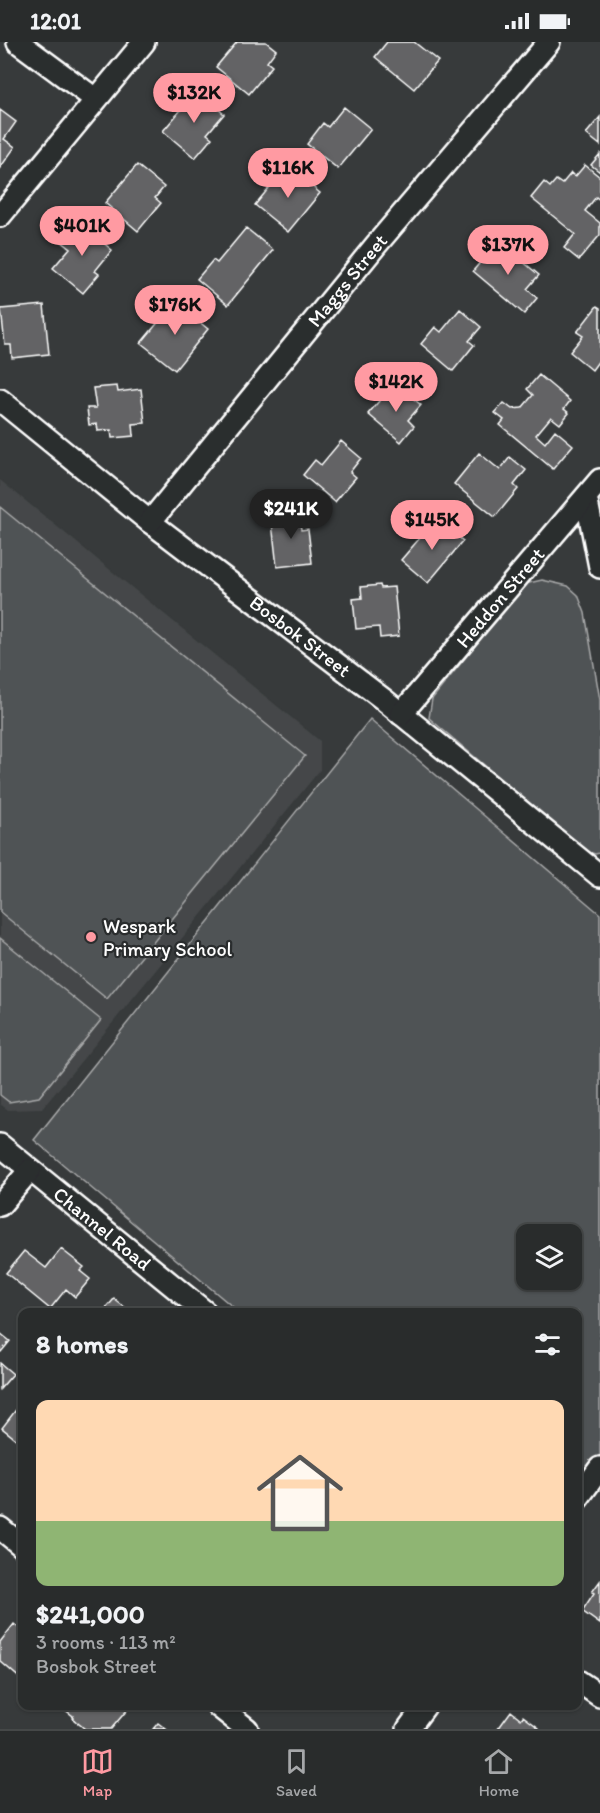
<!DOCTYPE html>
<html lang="en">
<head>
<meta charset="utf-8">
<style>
  :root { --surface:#292c2c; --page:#313434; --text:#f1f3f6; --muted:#a5a7a9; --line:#454848; --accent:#ff9aa2 }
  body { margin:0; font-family:Itim,sans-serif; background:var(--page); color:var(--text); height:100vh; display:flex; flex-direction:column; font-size:22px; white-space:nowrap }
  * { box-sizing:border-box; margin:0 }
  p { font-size:20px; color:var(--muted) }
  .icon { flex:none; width:33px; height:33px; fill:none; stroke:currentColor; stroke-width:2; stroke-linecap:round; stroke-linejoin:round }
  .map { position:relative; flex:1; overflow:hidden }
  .drawer { position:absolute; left:18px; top:1266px; width:564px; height:402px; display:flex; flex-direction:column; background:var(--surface); border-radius:12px; box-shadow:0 2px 4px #0004,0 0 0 2px var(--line) }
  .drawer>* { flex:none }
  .fabs { position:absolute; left:516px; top:1182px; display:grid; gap:12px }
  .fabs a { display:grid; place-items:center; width:66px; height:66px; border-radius:12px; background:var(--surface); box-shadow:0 2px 4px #0004,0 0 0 2px var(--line); font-size:30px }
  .price { position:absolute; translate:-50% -51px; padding:0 14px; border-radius:21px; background:var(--accent); color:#111; font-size:20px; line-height:39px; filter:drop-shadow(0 2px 3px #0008) }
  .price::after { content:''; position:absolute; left:50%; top:36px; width:18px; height:14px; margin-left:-9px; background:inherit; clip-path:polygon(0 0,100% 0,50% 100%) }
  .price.selected { background:#222; color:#fff }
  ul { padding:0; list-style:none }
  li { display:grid; align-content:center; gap:12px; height:318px; padding:0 18px }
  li+li { border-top:2px solid var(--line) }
  li span { display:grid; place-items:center; height:186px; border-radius:12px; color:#555 }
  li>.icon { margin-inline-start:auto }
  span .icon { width:108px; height:108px; fill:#fffc; stroke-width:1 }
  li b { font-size:26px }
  h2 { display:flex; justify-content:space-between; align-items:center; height:72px; padding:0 18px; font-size:26px }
  .status { display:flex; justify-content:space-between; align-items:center; height:42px; padding:0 30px; background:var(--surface); direction:ltr }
  .status svg { height:16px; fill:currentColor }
  .tab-bar { display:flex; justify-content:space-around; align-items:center; height:84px; border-top:2px solid var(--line); background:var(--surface); font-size:16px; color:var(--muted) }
  .tab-bar a { display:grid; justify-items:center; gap:3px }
  .tab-bar .selected { color:var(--accent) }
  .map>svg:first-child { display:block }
  .built { fill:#444748 }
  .green { fill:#505354; stroke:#a8a9aa; stroke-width:1.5; fill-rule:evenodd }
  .building { fill:#636465; stroke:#fff; stroke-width:1.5 }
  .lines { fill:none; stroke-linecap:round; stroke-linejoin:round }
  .minor-casing { stroke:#fff; stroke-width:26 }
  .minor { stroke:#2a2d2e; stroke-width:21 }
  .poi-dot { fill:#ff9aa2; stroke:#2a2d2e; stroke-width:2 }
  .labels { text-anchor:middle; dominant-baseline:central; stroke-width:4.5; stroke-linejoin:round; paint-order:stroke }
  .street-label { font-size:20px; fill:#fff; stroke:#2a2d2e }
  .poi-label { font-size:20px; fill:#fff; stroke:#2a2d2e; text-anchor:start }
</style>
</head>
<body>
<div class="status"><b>12:01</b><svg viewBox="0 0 49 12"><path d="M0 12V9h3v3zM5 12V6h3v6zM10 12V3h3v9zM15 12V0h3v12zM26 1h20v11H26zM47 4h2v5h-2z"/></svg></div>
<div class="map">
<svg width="600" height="1687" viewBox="0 0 600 1687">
  <rect width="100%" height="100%" fill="#373a3b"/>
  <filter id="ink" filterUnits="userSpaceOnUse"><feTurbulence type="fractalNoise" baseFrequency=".0167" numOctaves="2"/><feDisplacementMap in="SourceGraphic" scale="12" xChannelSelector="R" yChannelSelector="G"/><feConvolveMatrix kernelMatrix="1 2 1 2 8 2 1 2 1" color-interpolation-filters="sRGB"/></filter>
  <g filter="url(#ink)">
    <path class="built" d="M0,438L320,699V728L42,1067L8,1068L0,1062Z"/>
    <path class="green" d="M0,465L305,714L107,957L0,870Z
      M542,538L568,544L578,553L585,571L600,658V811L595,812L585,809L429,676L432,657L525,542Z
      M370,677L600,872V1413L578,1439V1270H239L34,1098ZM526,1192H572V1238H526Z
      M0,896L101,978L39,1055L9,1060L0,1053Z"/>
    <path class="building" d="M237,0H266L276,8L267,20L272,24L249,52L216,25Z
      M387,0H414L438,19L414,47L375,15Z
      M197,49L224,72L207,92L212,96L195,116L163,89Z
      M344,65L371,87L338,127L307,102L323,81L328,85Z
      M0,68L16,80L4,97L15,105L0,126Z
      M600,75V103L586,92Z
      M600,112V130L591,123Z
      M137,123L164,145L155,156L161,161L138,189L105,161Z
      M585,123L600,135V158L596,155L585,169L600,181V193L579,218L564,206L575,192L531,156L544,140L550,145L556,138L562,142L571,131L575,135Z
      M287,124L320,151L288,190L255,163Z
      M77,179L112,208L95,229L99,232L83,251L53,226L70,206L61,199Z
      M246,186L273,208L228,263L197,237L213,218L217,221Z
      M498,199L539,233L527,247L537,256L524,272L473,229Z
      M175,260L208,287L175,328L141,301Z
      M44,263L49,312L12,316L11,303H5L1,267Z
      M597,264L600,266V317L592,328L570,310L583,294L577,290Z
      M460,267L481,285L469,299L474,303L453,329L421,302L435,285L441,290Z
      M539,333L570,359L564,367L569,371L560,382L551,375L536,393L545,401L555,388L573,403L553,427L500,383L504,378L495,371L504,361L512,367L522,366L533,353L527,347Z
      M397,343L421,363L408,378L414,384L401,400L368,372L385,352L388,355Z
      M117,344L118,350L141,347L145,381L133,382L134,394L112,396L111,388L98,389L97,382L89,383L87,366H96L93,346Z
      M341,399L361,416L350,430L356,435L335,460L303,433L315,418L321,423Z
      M479,411L500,428L510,415L526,428L514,443L518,447L495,475L454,442Z
      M299,470L301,488L308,487L312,521L277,525L271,472Z
      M437,476L463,499L428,541L401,518Z
      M380,543L381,546L394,545L399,594L380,596L379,585L356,587L353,557L362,556L361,545Z
      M61,1207L84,1225L80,1229L90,1237L75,1255L66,1247L50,1267L6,1231L24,1209L46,1226Z
      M114,1257L131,1270H103Z
      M0,1291L10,1299L1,1310H0Z
      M0,1321L13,1332L0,1347Z
      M22,1360V1402L2,1386Z
      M600,1539V1582L582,1569L594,1551L592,1550Z
      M14,1582L22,1589V1638L0,1619V1600Z
      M60,1664H123L128,1667L111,1687H85L72,1676L73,1674Z
      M511,1669L521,1677L523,1674L539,1686L538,1687H498Z
      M158,1681L166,1687H153Z"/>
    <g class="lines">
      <defs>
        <g id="minor">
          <path d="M18,0L95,57"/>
          <path d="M0,174L144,0"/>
          <path id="s1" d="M0,358L150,480L383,657L600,834"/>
          <path d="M586,455L600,525"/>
          <path id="s2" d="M150,480L376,203L549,0"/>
          <path id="s3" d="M401,672L600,438"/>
          <path id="s4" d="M0,1103L205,1270"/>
          <path d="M0,1163L30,1128"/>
          <path d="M578,1456L600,1426"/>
          <path d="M0,1486L22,1504"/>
          <path d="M578,1639L600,1654"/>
          <path d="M218,1664L247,1687"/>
          <path d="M408,1687L425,1664"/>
        </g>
      </defs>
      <use href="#minor" class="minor-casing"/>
      <use href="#minor" class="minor"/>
    </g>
  </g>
  <circle class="poi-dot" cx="91" cy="895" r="6"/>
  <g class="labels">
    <g class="street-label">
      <text stroke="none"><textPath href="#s2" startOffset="312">Maggs Street</textPath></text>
      <text stroke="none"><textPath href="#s3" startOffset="153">Heddon Street</textPath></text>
      <text stroke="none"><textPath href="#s1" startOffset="382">Bosbok Street</textPath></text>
      <text stroke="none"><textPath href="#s4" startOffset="132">Channel Road</textPath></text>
    </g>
    <g class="poi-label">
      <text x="103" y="884">Wespark<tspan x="103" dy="23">Primary School</tspan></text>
    </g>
  </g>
</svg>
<div class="fabs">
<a><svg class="icon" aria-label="layers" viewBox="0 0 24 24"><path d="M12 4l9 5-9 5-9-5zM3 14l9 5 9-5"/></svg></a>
</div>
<b class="price" style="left:194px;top:82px">$132K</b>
<b class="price" style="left:288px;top:157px">$116K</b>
<b class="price" style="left:82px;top:215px">$401K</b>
<b class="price" style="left:508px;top:234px">$137K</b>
<b class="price" style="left:175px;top:294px">$176K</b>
<b class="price" style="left:396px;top:371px">$142K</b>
<b class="price selected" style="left:291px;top:498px">$241K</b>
<b class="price" style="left:432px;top:509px">$145K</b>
<section class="drawer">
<h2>8 homes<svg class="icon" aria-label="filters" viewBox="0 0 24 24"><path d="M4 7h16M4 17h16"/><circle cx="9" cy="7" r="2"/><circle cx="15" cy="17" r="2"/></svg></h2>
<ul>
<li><span style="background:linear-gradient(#ffd9b3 65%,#8fb573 0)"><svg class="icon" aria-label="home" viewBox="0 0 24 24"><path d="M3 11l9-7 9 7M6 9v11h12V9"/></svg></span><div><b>$241,000</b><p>3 rooms · 113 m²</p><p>Bosbok Street</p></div></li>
</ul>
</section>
</div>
<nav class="tab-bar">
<a class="selected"><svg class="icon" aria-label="map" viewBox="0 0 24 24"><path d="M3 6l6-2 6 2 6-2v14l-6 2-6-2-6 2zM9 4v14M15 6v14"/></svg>Map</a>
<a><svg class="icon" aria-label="saved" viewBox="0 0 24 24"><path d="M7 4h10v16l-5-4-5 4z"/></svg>Saved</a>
<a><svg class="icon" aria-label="home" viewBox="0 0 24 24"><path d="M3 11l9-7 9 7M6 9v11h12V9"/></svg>Home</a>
</nav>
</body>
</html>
